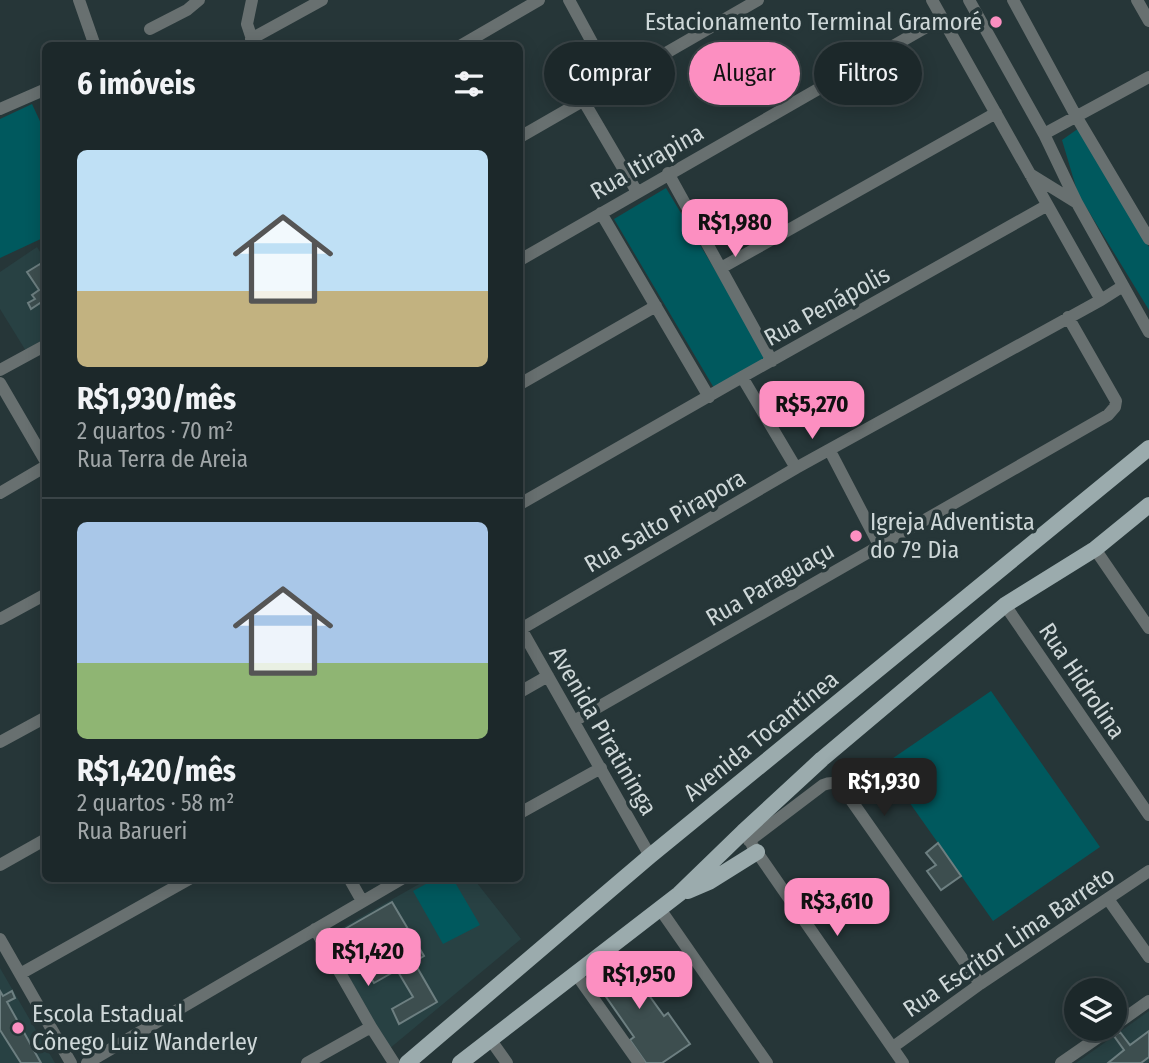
<!DOCTYPE html>
<html lang="pt">
<head>
<meta charset="utf-8">
<style>
  :root { --surface:#1c282a; --page:#293436; --text:#f1f3f6; --muted:#a0a6a8; --line:#3a4447; --accent:#fc8fc1 }
  body { margin:0; font-family:"Fira Sans Condensed",sans-serif; background:var(--page); color:var(--text); height:100vh; display:flex; flex-direction:column; font-size:26px; white-space:nowrap }
  * { box-sizing:border-box; margin:0 }
  p { font-size:23px; color:var(--muted) }
  .icon { flex:none; width:38px; height:38px; fill:none; stroke:currentColor; stroke-width:2; stroke-linecap:round; stroke-linejoin:round }
  .map { position:relative; flex:1; overflow:hidden }
  .details { position:absolute; left:42px; top:42px; width:481px; height:840px; display:flex; flex-direction:column; background:var(--surface); border-radius:10px; box-shadow:0 4px 18px #0003,0 0 0 2px var(--line) }
  .details>* { flex:none }
  .hud { position:absolute; left:544px; top:42px; width:499px; height:63px; display:flex; gap:14px }
  .tools { position:absolute; left:1064px; top:978px; display:grid; gap:14px }
  .tools a { display:grid; place-items:center; width:63px; height:63px; border-radius:50%; background:var(--surface); box-shadow:0 4px 18px #0003,0 0 0 2px var(--line); font-size:35px }
  .price { position:absolute; translate:-50% -60px; padding:0 16px; border-radius:14px; background:var(--accent); color:#111; font-size:23px; line-height:46px; filter:drop-shadow(0 2px 4px #0008) }
  .price::after { content:''; position:absolute; left:50%; top:42px; width:21px; height:16px; margin-left:-10px; background:inherit; clip-path:polygon(0 0,100% 0,50% 100%) }
  .price.on { background:#222; color:#fff }
  ul { padding:0; list-style:none }
  li { display:grid; align-content:center; gap:14px; height:371px; padding:0 35px }
  li+li { border-top:2px solid var(--line) }
  li span { display:grid; place-items:center; height:217px; border-radius:10px; color:#555 }
  li>.icon { margin-inline-start:auto }
  span .icon { width:126px; height:126px; fill:#fffc; stroke-width:1 }
  li b { font-size:30px }
  h2 { display:flex; justify-content:space-between; align-items:center; height:84px; padding:0 35px; font-size:30px }
  .chip { padding:0 24px; border-radius:32px; background:var(--surface); box-shadow:0 4px 18px #0003,0 0 0 2px var(--line); font-size:24px; line-height:63px }
  .chip.on { background:var(--accent); color:#111 }
  .map>svg:first-child { display:block }
  .built { fill:#284143 }
  .green { fill:#00595e }
  .building { fill:#3d4e4f; stroke:#6d7f81; stroke-width:2 }
  .lines { fill:none; stroke-linecap:round; stroke-linejoin:round }
  .minor { stroke:#687070; stroke-width:12 }
  .major { stroke:#9babad; stroke-width:16 }
  .poi-dot { fill:#fc8fc1; stroke:#263638; stroke-width:2.5 }
  .labels { text-anchor:middle; dominant-baseline:central; stroke-width:7; stroke-linejoin:round; paint-order:stroke }
  .poi-label { font-size:24px; fill:#ced7d8; stroke:#263638; text-anchor:start }
  .street-label { font-size:24px; fill:#ced7d8; stroke:#263638 }
</style>
</head>
<body>
<div class="map">
<svg width="1149" height="1063" viewBox="0 0 1149 1063">
  <rect width="100%" height="100%" fill="#263638"/>
  <path class="built" d="M37,247L45,260V338L26,351L0,309V272Z
    M473,878L521,939L389,1049L324,938L428,879Z
    M0,968L15,994L55,1063H0Z
    M1149,1011V1063H1076L1114,1036Z"/>
  <path class="green" d="M32,104L45,132V237L0,258V119Z
    M1079,128L1149,247V310L1078,194L1062,140Z
    M666,188L767,357L714,388L614,219Z
    M991,691L1100,847L993,921L883,765Z
    M435,879H453L480,925L443,944L413,891Z"/>
  <path class="building" d="M40,264L46,272V299L31,309L28,303L35,299L32,295L39,290L27,272Z
    M938,843L961,876L941,890L927,871L936,865L926,853Z
    M392,902L424,956L414,962L437,1002L399,1024L392,1009L413,997L397,970L374,983L361,962L349,969L344,961L357,954L343,930Z
    M617,951L664,1016L668,1013L690,1044L662,1063H646L630,1040L634,1037L588,971Z
    M0,991L3,996L12,991L15,998L7,1002L41,1063H21L0,1030Z
    M1149,1031V1057L1141,1063H1108L1124,1050L1114,1036L1120,1032L1130,1045Z"/>
  <g class="lines">
    <path class="minor" d="M79,0L95,46
      M252,0L247,24L254,45
      M569,0L613,81
      M932,0L1101,300
      M969,0L1044,134L1077,203
      M1013,0L1076,116L1149,239
      M1137,0L1149,21
      M150,29L187,10L199,0
      M251,39L322,0
      M460,46L539,0
      M583,100L637,192
      M0,109L46,89
      M1044,134L1149,77
      M520,137L758,0
      M668,173L772,361
      M1030,174L1077,203L1149,332
      M601,213L709,397
      M520,260L942,18
      M721,268L996,113
      M0,370L46,345
      M742,377L796,468
      M0,383L46,462
      M520,384L656,306
      M830,451L879,545
      M0,493L46,466
      M520,504L742,377L1046,206
      M1095,549L1149,628
      M1005,605L1149,815
      M0,619L46,594
      M520,627L650,856
      M521,629L796,468L1101,300L1123,286
      M520,692L548,676
      M574,721L1108,415L1115,407L1116,401L1068,317
      M0,742L46,717
      M520,813L601,768
      M749,841L823,785C833,781 837,783 844,790L980,984
      M752,845L903,1063
      M0,865L46,839
      M349,878L362,901
      M1108,899L1149,957
      M660,909L767,1063
      M315,929L371,1027L394,1063
      M0,939L71,1063
      M20,974L191,878
      M576,974L639,1063
      M1115,1025L1149,1001
      M490,1039L507,1063
      M893,1047L980,984L1149,871
      M87,1063L403,878
      M307,1063L371,1027
      M1061,1063L1110,1029"/>
    <path class="major" d="M688,891L709,882L757,852
      M407,1063L650,856L1149,448
      M460,1063L679,894L743,832L822,759L1005,605L1095,549L1149,505"/>
  </g>
  <g class="poi-dot">
    <circle cx="996" cy="22" r="7"/>
    <circle cx="856" cy="536" r="7"/>
    <circle cx="18" cy="1028" r="7"/>
  </g>
  <g class="labels">
    <g class="poi-label">
      <text x="982" y="22" text-anchor="end">Estacionamento Terminal Gramoré</text>
      <text x="870" y="522">Igreja Adventista<tspan x="870" dy="28">do 7º Dia</tspan></text>
      <text x="32" y="1014">Escola Estadual<tspan x="32" dy="28">Cônego Luiz Wanderley</tspan></text>
    </g>
    <g class="street-label">
      <text transform="translate(647 162) rotate(-30)">Rua Itirapina</text>
      <text transform="translate(827 306) rotate(-29)">Rua Penápolis</text>
      <text transform="translate(665 521) rotate(-30)">Rua Salto Pirapora</text>
      <text transform="translate(770 584) rotate(-30)">Rua Paraguaçu</text>
      <text transform="translate(1082 681) rotate(56)">Rua Hidrolina</text>
      <text transform="translate(603 731) rotate(60)">Avenida Piratininga</text>
      <text transform="translate(761 736) rotate(-39)">Avenida Tocantínea</text>
      <text transform="translate(1009 942) rotate(-34)">Rua Escritor Lima Barreto</text>
    </g>
  </g>
</svg>
<div class="tools">
<a><svg class="icon" aria-label="layers" viewBox="0 0 24 24"><path d="M12 4l9 5-9 5-9-5zM3 14l9 5 9-5"/></svg></a>
</div>
<b class="price" style="left:735px;top:259px">R$1,980</b>
<b class="price" style="left:812px;top:441px">R$5,270</b>
<b class="price on" style="left:884px;top:818px">R$1,930</b>
<b class="price" style="left:837px;top:938px">R$3,610</b>
<b class="price" style="left:368px;top:988px">R$1,420</b>
<b class="price" style="left:639px;top:1011px">R$1,950</b>
<div class="hud">
<a class="chip">Comprar</a>
<a class="chip on">Alugar</a>
<a class="chip">Filtros</a>
</div>
<section class="details">
<h2>6 imóveis<svg class="icon" aria-label="filters" viewBox="0 0 24 24"><path d="M4 7h16M4 17h16"/><circle cx="9" cy="7" r="2"/><circle cx="15" cy="17" r="2"/></svg></h2>
<ul>
<li><span style="background:linear-gradient(#bfe0f5 65%,#c2b280 0)"><svg class="icon" aria-label="home" viewBox="0 0 24 24"><path d="M3 11l9-7 9 7M6 9v11h12V9"/></svg></span><div><b>R$1,930/mês</b><p>2 quartos · 70 m²</p><p>Rua Terra de Areia</p></div></li>
<li><span style="background:linear-gradient(#a9c7e8 65%,#8fb573 0)"><svg class="icon" aria-label="home" viewBox="0 0 24 24"><path d="M3 11l9-7 9 7M6 9v11h12V9"/></svg></span><div><b>R$1,420/mês</b><p>2 quartos · 58 m²</p><p>Rua Barueri</p></div></li>
</ul>
</section>
</div>
</body>
</html>
